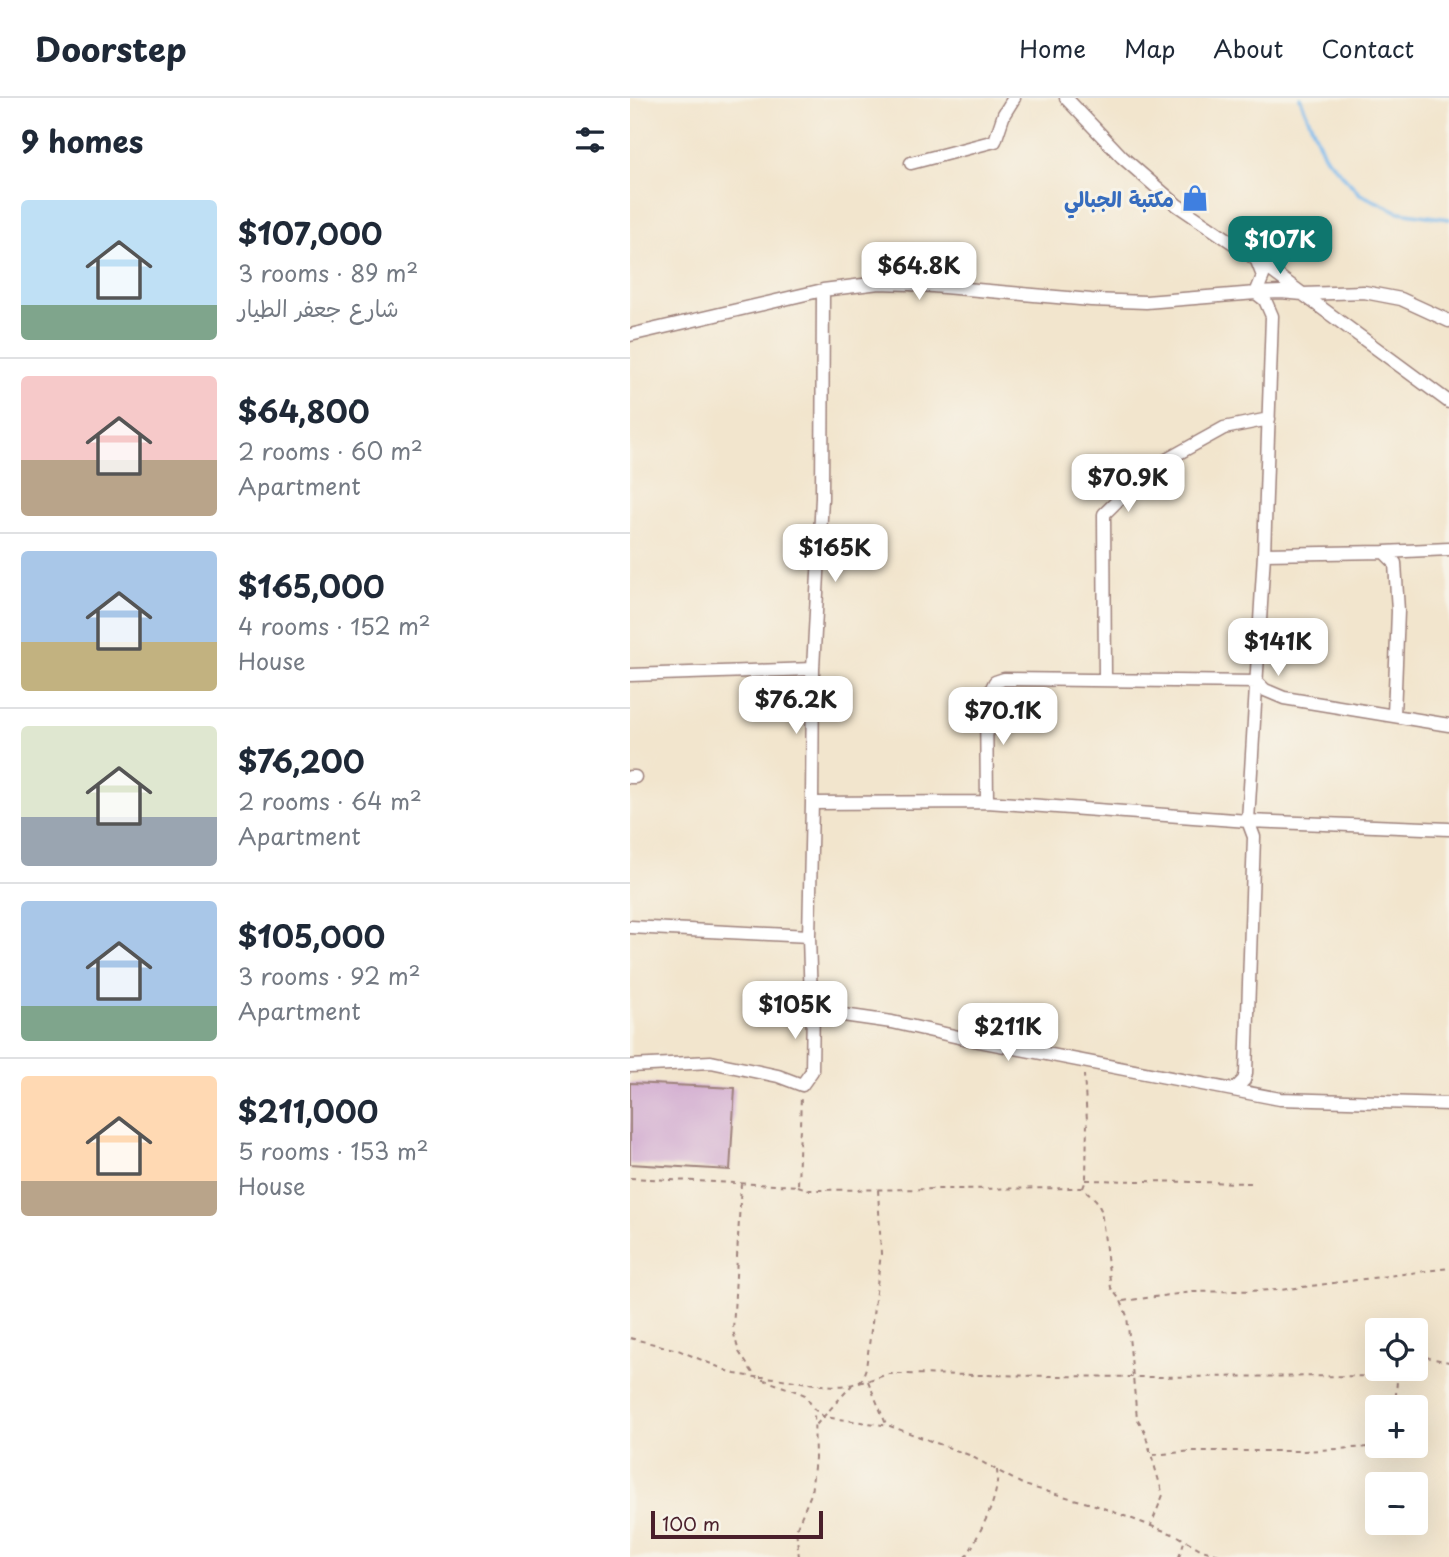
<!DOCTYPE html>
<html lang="en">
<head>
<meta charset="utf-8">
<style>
  :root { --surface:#fff; --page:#f2f2f3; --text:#1f2937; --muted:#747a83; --line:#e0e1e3; --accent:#0f766e }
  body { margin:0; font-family:"Playpen Sans","Playpen Sans Arabic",sans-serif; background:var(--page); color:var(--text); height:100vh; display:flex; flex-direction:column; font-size:26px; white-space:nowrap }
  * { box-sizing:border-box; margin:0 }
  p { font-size:23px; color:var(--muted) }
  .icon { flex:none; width:38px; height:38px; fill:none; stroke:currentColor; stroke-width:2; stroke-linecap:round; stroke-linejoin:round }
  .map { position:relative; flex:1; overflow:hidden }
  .drawer { display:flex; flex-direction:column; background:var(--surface); width:630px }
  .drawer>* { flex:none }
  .fabs { position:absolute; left:735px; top:1220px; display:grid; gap:14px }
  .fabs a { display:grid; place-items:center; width:63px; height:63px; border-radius:7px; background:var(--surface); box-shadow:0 7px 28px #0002; font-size:35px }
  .scale { position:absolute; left:21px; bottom:18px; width:172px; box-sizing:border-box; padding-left:7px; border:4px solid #4a1f2b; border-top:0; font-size:19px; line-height:24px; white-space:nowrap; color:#4a1f2b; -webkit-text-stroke:5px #f7f3e8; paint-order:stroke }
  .price { position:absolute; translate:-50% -60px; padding:0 16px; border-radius:14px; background:#fff; color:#222; font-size:23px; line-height:46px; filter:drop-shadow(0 2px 4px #0008) }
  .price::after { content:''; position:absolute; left:50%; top:42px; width:21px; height:16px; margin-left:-10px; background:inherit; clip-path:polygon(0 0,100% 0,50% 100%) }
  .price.active { background:var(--accent); color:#fff }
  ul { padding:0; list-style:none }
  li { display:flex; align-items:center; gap:21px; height:175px; padding:0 21px }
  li+li { border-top:2px solid var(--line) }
  li span { display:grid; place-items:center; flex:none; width:196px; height:140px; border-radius:7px; color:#555 }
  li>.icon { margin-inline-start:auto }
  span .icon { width:84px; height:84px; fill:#fffc; stroke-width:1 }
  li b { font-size:30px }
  h2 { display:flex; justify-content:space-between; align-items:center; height:84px; padding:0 21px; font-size:30px }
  header { display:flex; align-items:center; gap:42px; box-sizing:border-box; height:98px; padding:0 35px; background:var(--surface); border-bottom:2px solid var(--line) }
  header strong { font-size:33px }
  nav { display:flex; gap:38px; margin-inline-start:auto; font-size:24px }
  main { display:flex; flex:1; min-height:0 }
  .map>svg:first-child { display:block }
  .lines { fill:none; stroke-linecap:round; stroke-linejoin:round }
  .stream { stroke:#7ab9ed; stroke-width:3.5 }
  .building { fill:#d3aed1 }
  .minor-casing { stroke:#9e827c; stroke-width:15 }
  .path { stroke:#9e827c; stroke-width:2; stroke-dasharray:5 5; stroke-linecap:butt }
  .minor { stroke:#fff; stroke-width:12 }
  .labels { text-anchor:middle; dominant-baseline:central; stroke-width:6; stroke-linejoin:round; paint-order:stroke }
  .shop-label { font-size:21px; font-weight:bold; fill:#366cbe; stroke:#f7f3e8; text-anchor:end }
</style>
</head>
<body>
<header>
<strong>Doorstep</strong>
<nav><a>Home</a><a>Map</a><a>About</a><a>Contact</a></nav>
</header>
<main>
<section class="drawer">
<h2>9 homes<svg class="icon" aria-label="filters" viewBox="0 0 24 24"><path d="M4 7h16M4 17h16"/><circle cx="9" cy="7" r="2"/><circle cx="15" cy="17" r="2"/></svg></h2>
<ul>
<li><span style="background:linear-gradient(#bfe0f5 75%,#7fa58c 0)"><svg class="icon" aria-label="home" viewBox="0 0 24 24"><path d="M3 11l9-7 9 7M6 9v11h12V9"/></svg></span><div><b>$107,000</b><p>3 rooms · 89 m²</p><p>شارع جعفر الطيار</p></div></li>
<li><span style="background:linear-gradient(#f6c9c9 60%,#b9a48a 0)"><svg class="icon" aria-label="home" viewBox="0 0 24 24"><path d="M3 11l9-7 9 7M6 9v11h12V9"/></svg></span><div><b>$64,800</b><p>2 rooms · 60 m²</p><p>Apartment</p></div></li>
<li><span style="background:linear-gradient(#a9c7e8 65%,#c2b280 0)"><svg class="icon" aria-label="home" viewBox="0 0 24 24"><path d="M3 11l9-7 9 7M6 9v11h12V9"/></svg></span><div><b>$165,000</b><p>4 rooms · 152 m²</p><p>House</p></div></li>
<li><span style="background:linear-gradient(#dfe7d0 65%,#9aa5b1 0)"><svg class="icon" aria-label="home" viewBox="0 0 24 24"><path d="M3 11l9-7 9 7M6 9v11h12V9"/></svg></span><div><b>$76,200</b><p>2 rooms · 64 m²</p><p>Apartment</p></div></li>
<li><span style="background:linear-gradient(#a9c7e8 75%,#7fa58c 0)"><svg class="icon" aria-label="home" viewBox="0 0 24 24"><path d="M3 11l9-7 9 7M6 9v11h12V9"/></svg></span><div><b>$105,000</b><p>3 rooms · 92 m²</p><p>Apartment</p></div></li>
<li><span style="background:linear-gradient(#ffd9b3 75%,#b9a48a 0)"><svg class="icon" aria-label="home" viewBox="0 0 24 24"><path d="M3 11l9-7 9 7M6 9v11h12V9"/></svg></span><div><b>$211,000</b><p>5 rooms · 153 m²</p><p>House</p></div></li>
</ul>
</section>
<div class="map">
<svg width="819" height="1459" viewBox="0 0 819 1459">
  <rect width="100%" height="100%" fill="#f7f3e8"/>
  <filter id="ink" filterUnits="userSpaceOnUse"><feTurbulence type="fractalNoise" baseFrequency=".0143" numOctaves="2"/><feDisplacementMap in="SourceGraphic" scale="14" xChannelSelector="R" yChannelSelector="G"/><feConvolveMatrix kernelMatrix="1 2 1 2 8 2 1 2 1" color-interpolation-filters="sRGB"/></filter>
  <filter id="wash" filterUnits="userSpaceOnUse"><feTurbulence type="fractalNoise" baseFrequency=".00686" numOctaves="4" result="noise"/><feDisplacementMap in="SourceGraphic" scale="28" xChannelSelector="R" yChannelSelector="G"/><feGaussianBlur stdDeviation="1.57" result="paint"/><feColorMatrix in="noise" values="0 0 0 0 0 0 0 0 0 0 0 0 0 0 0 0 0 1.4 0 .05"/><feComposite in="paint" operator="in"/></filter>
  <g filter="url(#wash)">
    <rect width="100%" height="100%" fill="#f2e5cd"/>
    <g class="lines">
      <path class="stream" d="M670,0L694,57L730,96L769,114L819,121"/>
    </g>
    <g id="blocks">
      <path class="building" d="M0,985L105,990L100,1072L0,1066Z"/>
    </g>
  </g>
  <g filter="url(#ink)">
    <use href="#blocks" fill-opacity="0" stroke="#9e827c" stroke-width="2"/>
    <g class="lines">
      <defs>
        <path id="minor" d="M436,0L492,59L547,107L609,149L819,304
          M281,65L365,43L374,16L384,0
          M626,195L635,202L642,218L634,456L754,454L765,465L768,513L764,617
          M626,195L633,178L627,163
          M0,237L193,192L249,185L280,186L461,202L516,204L626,195L651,194L673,196L734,194L771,201L819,223
          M754,454L819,451
          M0,577L183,571L192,400L193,192
          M475,581L474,416L520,371L594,330L639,321
          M0,679H5
          M357,704L356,602L365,584L374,581L627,584L635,592L654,600L819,627
          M182,705L183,571
          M0,829L179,838L181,905L186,911L199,915L262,924L333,940L650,1001L819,1006
          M179,838L182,705L357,704L618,723L819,731
          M0,968L81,964L148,978L172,987L182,973L183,908
          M605,991L614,982L616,975L624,739L618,723L634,456"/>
      </defs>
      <use href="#minor" class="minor-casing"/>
      <path class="path" d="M0,1080L168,1088L171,998
        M456,1082L621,1085
        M111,1085L103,1233L109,1254L125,1278
        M168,1088L180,1092L453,1090L466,1102L471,1112L481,1190L491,1203L497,1218L507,1320L514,1332L533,1397L521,1427
        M453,1090L456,1082L457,1022L454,977
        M493,1203L563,1194L650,1192L819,1170
        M0,1240L48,1252L105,1276L126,1279L168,1294L175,1297L184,1311L194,1319L260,1328L339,1357L394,1387L465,1407L548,1438L572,1452L596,1459
        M786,1257L819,1264
        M130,1279C155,1278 215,1298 232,1281L236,1270L251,1156L248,1090
        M238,1283L256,1326
        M229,1285L259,1276H271L504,1279L766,1278
        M765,1309L768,1270
        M186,1327L222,1287
        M523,1357L562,1353H674L756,1348
        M169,1459L166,1431L181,1396L185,1360L184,1313
        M335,1459L339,1455C351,1430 370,1401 367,1372
        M549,1459L555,1441"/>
      <use href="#minor" class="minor"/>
    </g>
  </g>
  <defs>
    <symbol id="shop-bare" viewBox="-9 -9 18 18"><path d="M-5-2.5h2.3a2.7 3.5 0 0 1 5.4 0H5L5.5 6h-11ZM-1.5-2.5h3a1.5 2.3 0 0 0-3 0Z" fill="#3f7fe0" stroke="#f7f3e8" stroke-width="2.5" paint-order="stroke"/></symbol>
  </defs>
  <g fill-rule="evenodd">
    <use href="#shop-bare" x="546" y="81" width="38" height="38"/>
  </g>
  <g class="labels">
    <g class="shop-label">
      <text x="544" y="100">مكتبة الجبالي</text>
    </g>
  </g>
</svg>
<div class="fabs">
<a><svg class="icon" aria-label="locate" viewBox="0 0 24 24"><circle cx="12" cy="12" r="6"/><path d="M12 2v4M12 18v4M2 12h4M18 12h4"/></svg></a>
<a>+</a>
<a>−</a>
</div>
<div class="scale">100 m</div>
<b class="price active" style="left:650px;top:178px">$107K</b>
<b class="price" style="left:289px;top:204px">$64.8K</b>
<b class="price" style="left:498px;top:416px">$70.9K</b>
<b class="price" style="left:205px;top:486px">$165K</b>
<b class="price" style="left:648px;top:580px">$141K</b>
<b class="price" style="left:166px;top:638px">$76.2K</b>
<b class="price" style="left:373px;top:649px">$70.1K</b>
<b class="price" style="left:165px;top:943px">$105K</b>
<b class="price" style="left:378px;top:965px">$211K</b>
</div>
</main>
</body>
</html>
